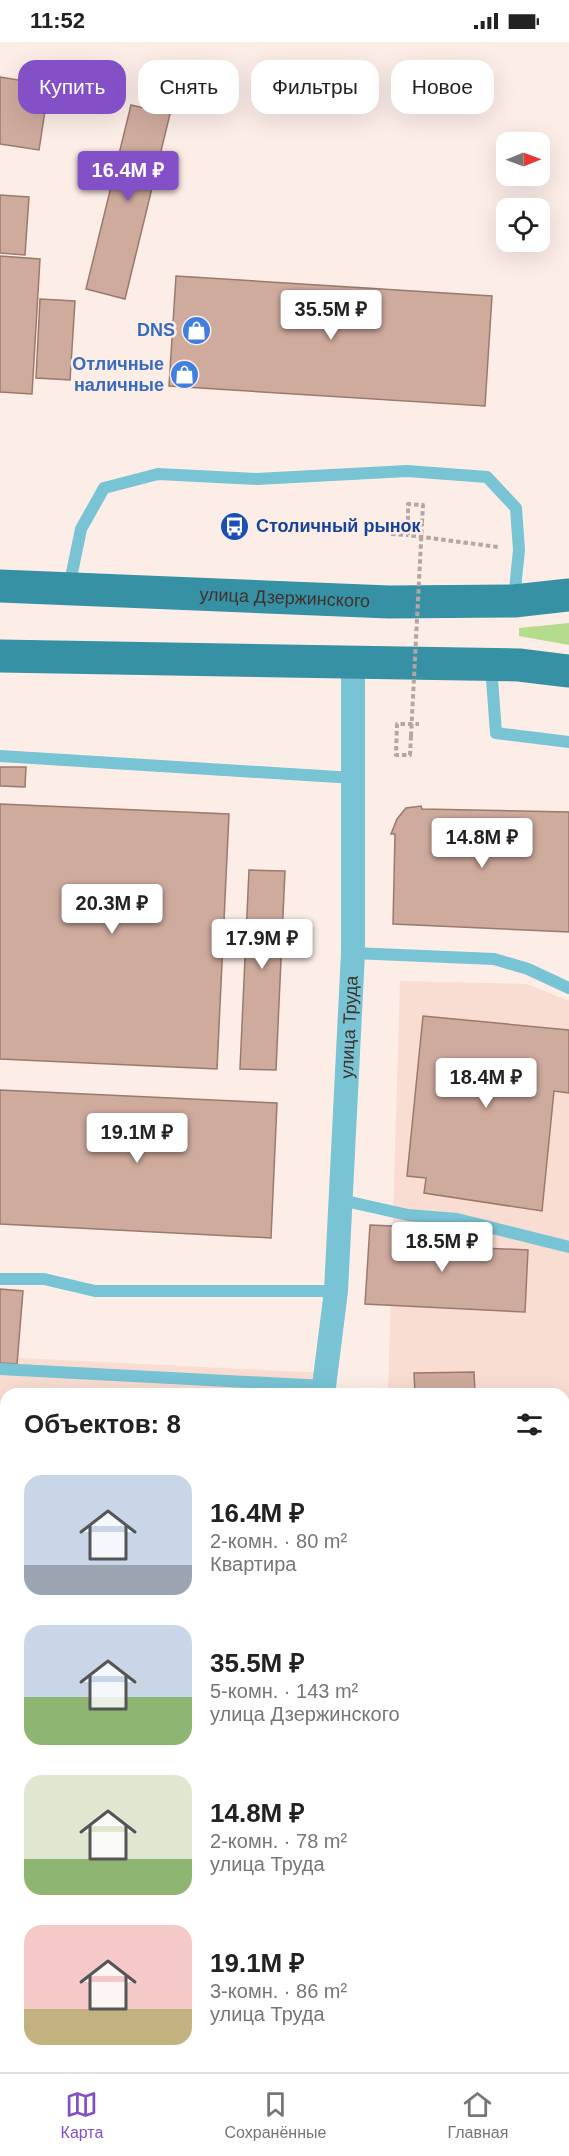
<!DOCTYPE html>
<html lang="ru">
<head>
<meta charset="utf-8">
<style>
  :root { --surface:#fff; --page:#f2f2f2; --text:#222; --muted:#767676; --line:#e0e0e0; --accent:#8450c8 }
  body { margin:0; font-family:Helvetica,sans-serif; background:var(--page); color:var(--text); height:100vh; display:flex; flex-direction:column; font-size:22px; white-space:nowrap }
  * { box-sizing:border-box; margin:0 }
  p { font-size:20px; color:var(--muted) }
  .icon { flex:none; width:33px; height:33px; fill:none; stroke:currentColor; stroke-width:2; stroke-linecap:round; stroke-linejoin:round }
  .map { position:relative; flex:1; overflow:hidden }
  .side { position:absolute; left:0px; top:1346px; width:570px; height:686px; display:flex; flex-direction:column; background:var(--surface); border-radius:18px 18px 0 0; box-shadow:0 6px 24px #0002 }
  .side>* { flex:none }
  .hud { position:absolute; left:18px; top:18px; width:534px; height:54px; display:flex; gap:12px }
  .needle { width:39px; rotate:89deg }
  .controls { position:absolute; left:496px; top:90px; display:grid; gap:12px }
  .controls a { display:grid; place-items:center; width:54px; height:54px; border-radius:12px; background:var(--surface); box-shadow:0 6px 24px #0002; font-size:30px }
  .price { position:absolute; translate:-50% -51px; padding:0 14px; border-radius:6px; background:#fff; color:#222; font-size:20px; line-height:39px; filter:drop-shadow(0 2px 3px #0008) }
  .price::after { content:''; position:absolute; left:50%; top:36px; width:18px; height:14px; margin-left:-9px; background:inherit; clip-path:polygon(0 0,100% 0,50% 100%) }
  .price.selected { background:var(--accent); color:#fff }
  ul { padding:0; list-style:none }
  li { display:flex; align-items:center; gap:18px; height:150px; padding:0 24px }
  li span { display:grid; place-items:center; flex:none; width:168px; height:120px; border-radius:18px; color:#555 }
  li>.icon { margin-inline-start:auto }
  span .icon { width:72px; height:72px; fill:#fffc; stroke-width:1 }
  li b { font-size:26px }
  h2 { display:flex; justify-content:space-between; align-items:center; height:72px; padding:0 24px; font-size:26px }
  .chip { padding:0 21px; border-radius:18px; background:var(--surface); box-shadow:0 6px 24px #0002; font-size:21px; line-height:54px }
  .chip.selected { background:var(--accent); color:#fff }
  .status { display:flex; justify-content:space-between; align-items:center; height:42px; padding:0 30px; background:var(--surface); direction:ltr }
  .status svg { height:16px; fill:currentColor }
  .menu { display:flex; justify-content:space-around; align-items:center; height:84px; border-top:2px solid var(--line); background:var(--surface); font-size:16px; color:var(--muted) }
  .menu a { display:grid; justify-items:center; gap:3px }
  .menu .selected { color:var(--accent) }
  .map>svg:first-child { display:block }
  .built { fill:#f9ddd3 }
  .green { fill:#b5db8c }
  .building { fill:#cfab9d; stroke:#9b796c; stroke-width:1.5 }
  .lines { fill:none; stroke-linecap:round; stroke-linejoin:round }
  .path { stroke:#b5a6a1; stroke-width:4; stroke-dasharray:4.5 3; stroke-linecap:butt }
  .lane { stroke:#78c3d4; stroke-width:12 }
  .street { stroke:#78c3d4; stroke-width:24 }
  .primary { stroke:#3791a4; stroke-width:33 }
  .path-bridge { stroke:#b5a6a1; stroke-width:4; stroke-dasharray:4.5 3; stroke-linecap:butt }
  .labels { text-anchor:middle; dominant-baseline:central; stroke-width:5; stroke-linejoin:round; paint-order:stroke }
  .shop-label { font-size:18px; font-weight:bold; fill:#366cbe; stroke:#fcede7; text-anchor:end }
  .transit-label { font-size:18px; font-weight:bold; fill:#164399; stroke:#fcede7; text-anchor:start }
  .street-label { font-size:18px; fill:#40312c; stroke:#fcede7 }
</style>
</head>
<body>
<div class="status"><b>11:52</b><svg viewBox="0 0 49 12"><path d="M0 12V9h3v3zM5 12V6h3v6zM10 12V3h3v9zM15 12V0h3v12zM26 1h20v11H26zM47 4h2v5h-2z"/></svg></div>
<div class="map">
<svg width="569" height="2030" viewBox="0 0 569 2030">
  <rect width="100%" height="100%" fill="#fcede7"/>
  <path class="built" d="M400,939L527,942L569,959V2030H370V2025H564V1352L388,1351Z
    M0,1315L327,1331L326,1351L6,1352V2025H284L283,2030H0Z"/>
  <path class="green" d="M569,581V603L519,594V586Z"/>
  <path class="building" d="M0,35L49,43L39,108L0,102Z
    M131,63L170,72L125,257L86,247Z
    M0,153L29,155L25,213L0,211Z
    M0,214L40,217L32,352L0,350Z
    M176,234L492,254L485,364L169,344Z
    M40,257L75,259L70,338L36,336Z
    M0,725H26L25,745L0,744Z
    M0,762L229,772L217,1027L0,1017Z
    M421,764L422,767L569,770V890L393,882L395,792H391L397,777L406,766Z
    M249,828L285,829L276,1028L240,1027Z
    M423,974L569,988V1051L554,1049L542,1169L424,1151L426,1136L407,1134Z
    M0,1048L277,1061L271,1196L0,1182Z
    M370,1183L437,1186V1204L528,1208L525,1270L365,1262Z
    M0,1247L23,1249L17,1322L0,1321Z
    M474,1330L475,1351L481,1352H415L414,1331Z
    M0,1364H6V1443H0Z
    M0,1443H6V1535H0Z
    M0,1536H6V1727H0Z
    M564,1561H569V1705H564Z
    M0,1744H5L0,1822Z
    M564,1757H569V1804L564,1803Z
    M564,1984L569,1985V2030L371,2025H564Z"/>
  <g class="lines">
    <path class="path" d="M422,481L423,463L408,462V493L498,505
      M391,492L408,493
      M411,694L410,713H396L397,682H419"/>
    <path class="lane" d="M69,545L81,487L104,446L158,432L257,437L407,429L487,435L516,466L519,508L514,557
      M491,624L496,691L569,700
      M0,714L354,736
      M353,911L494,917L528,927L569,946
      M341,1158L408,1173L457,1177L569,1205
      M0,1237H44L95,1249H336
      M0,1327L324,1344"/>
    <g class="street">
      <path id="s1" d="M323,1352L336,1249L353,911V619"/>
      <path d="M300,2030V2025"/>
    </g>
    <g class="primary">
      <path id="s2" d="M0,544L389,560L514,559L569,553"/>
      <path d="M0,614L519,623L569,629"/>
    </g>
    <path class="path-bridge" d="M411,694L422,481"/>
  </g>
  <defs>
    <symbol id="shop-disc" viewBox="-11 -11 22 22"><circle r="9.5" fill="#3f7fe0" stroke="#fcede7"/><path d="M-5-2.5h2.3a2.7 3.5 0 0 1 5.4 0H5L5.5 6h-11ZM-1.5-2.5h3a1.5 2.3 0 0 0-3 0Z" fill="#fff"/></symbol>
    <symbol id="bus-disc" viewBox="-11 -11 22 22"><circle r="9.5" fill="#1a4fb4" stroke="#fcede7"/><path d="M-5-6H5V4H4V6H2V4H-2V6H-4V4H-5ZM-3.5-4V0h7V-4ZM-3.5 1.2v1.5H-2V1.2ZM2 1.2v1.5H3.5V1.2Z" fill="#fff"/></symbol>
  </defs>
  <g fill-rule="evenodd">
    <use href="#shop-disc" x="180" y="272" width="33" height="33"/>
    <use href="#shop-disc" x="168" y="316" width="33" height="33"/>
    <use href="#bus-disc" x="218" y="468" width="33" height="33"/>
  </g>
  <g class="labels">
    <g class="shop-label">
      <text x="175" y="288">DNS</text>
      <text x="164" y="322">Отличные<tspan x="164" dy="21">наличные</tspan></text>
    </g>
    <g class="transit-label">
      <text x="256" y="484">Столичный рынок</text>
    </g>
    <g class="street-label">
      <text stroke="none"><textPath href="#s2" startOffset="285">улица Дзержинского</textPath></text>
      <text stroke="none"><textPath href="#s1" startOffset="368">улица Труда</textPath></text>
    </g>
  </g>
</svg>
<div class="controls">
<a><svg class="needle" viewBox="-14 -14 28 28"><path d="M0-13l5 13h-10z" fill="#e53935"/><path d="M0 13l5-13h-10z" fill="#767676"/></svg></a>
<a><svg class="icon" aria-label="locate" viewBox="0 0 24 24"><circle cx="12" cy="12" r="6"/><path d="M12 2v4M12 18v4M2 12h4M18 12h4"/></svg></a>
</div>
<b class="price selected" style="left:128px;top:160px">16.4M ₽</b>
<b class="price" style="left:331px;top:299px">35.5M ₽</b>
<b class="price" style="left:482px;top:827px">14.8M ₽</b>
<b class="price" style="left:112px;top:893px">20.3M ₽</b>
<b class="price" style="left:262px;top:928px">17.9M ₽</b>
<b class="price" style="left:486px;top:1067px">18.4M ₽</b>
<b class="price" style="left:137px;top:1122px">19.1M ₽</b>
<b class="price" style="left:442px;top:1231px">18.5M ₽</b>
<div class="hud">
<a class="chip selected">Купить</a>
<a class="chip">Снять</a>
<a class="chip">Фильтры</a>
<a class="chip">Новое</a>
</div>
<section class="side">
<h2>Объектов: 8<svg class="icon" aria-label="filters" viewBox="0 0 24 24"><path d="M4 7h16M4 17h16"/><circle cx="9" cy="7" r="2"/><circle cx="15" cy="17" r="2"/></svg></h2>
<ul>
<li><span style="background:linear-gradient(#c9d6e8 75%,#9aa5b1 0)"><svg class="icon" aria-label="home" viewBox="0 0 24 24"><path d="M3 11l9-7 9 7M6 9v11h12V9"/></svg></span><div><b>16.4M ₽</b><p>2-комн. · 80 m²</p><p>Квартира</p></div></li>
<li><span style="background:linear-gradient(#c9d6e8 60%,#8fb573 0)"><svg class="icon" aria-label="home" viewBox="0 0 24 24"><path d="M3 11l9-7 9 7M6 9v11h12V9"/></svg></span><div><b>35.5M ₽</b><p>5-комн. · 143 m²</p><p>улица Дзержинского</p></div></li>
<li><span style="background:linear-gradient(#dfe7d0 70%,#8fb573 0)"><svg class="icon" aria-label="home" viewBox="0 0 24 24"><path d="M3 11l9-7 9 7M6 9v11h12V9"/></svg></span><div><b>14.8M ₽</b><p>2-комн. · 78 m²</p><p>улица Труда</p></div></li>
<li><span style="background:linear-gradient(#f6c9c9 70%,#c2b280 0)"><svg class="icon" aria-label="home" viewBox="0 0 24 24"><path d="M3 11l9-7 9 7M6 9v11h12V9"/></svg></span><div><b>19.1M ₽</b><p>3-комн. · 86 m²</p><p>улица Труда</p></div></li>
</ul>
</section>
</div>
<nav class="menu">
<a class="selected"><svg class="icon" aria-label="map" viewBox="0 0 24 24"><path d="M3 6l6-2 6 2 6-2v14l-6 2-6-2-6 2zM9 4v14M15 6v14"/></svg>Карта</a>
<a><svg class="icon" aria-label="saved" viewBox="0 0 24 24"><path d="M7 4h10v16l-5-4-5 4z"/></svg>Сохранённые</a>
<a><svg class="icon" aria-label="home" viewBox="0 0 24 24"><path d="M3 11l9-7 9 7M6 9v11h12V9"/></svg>Главная</a>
</nav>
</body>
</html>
